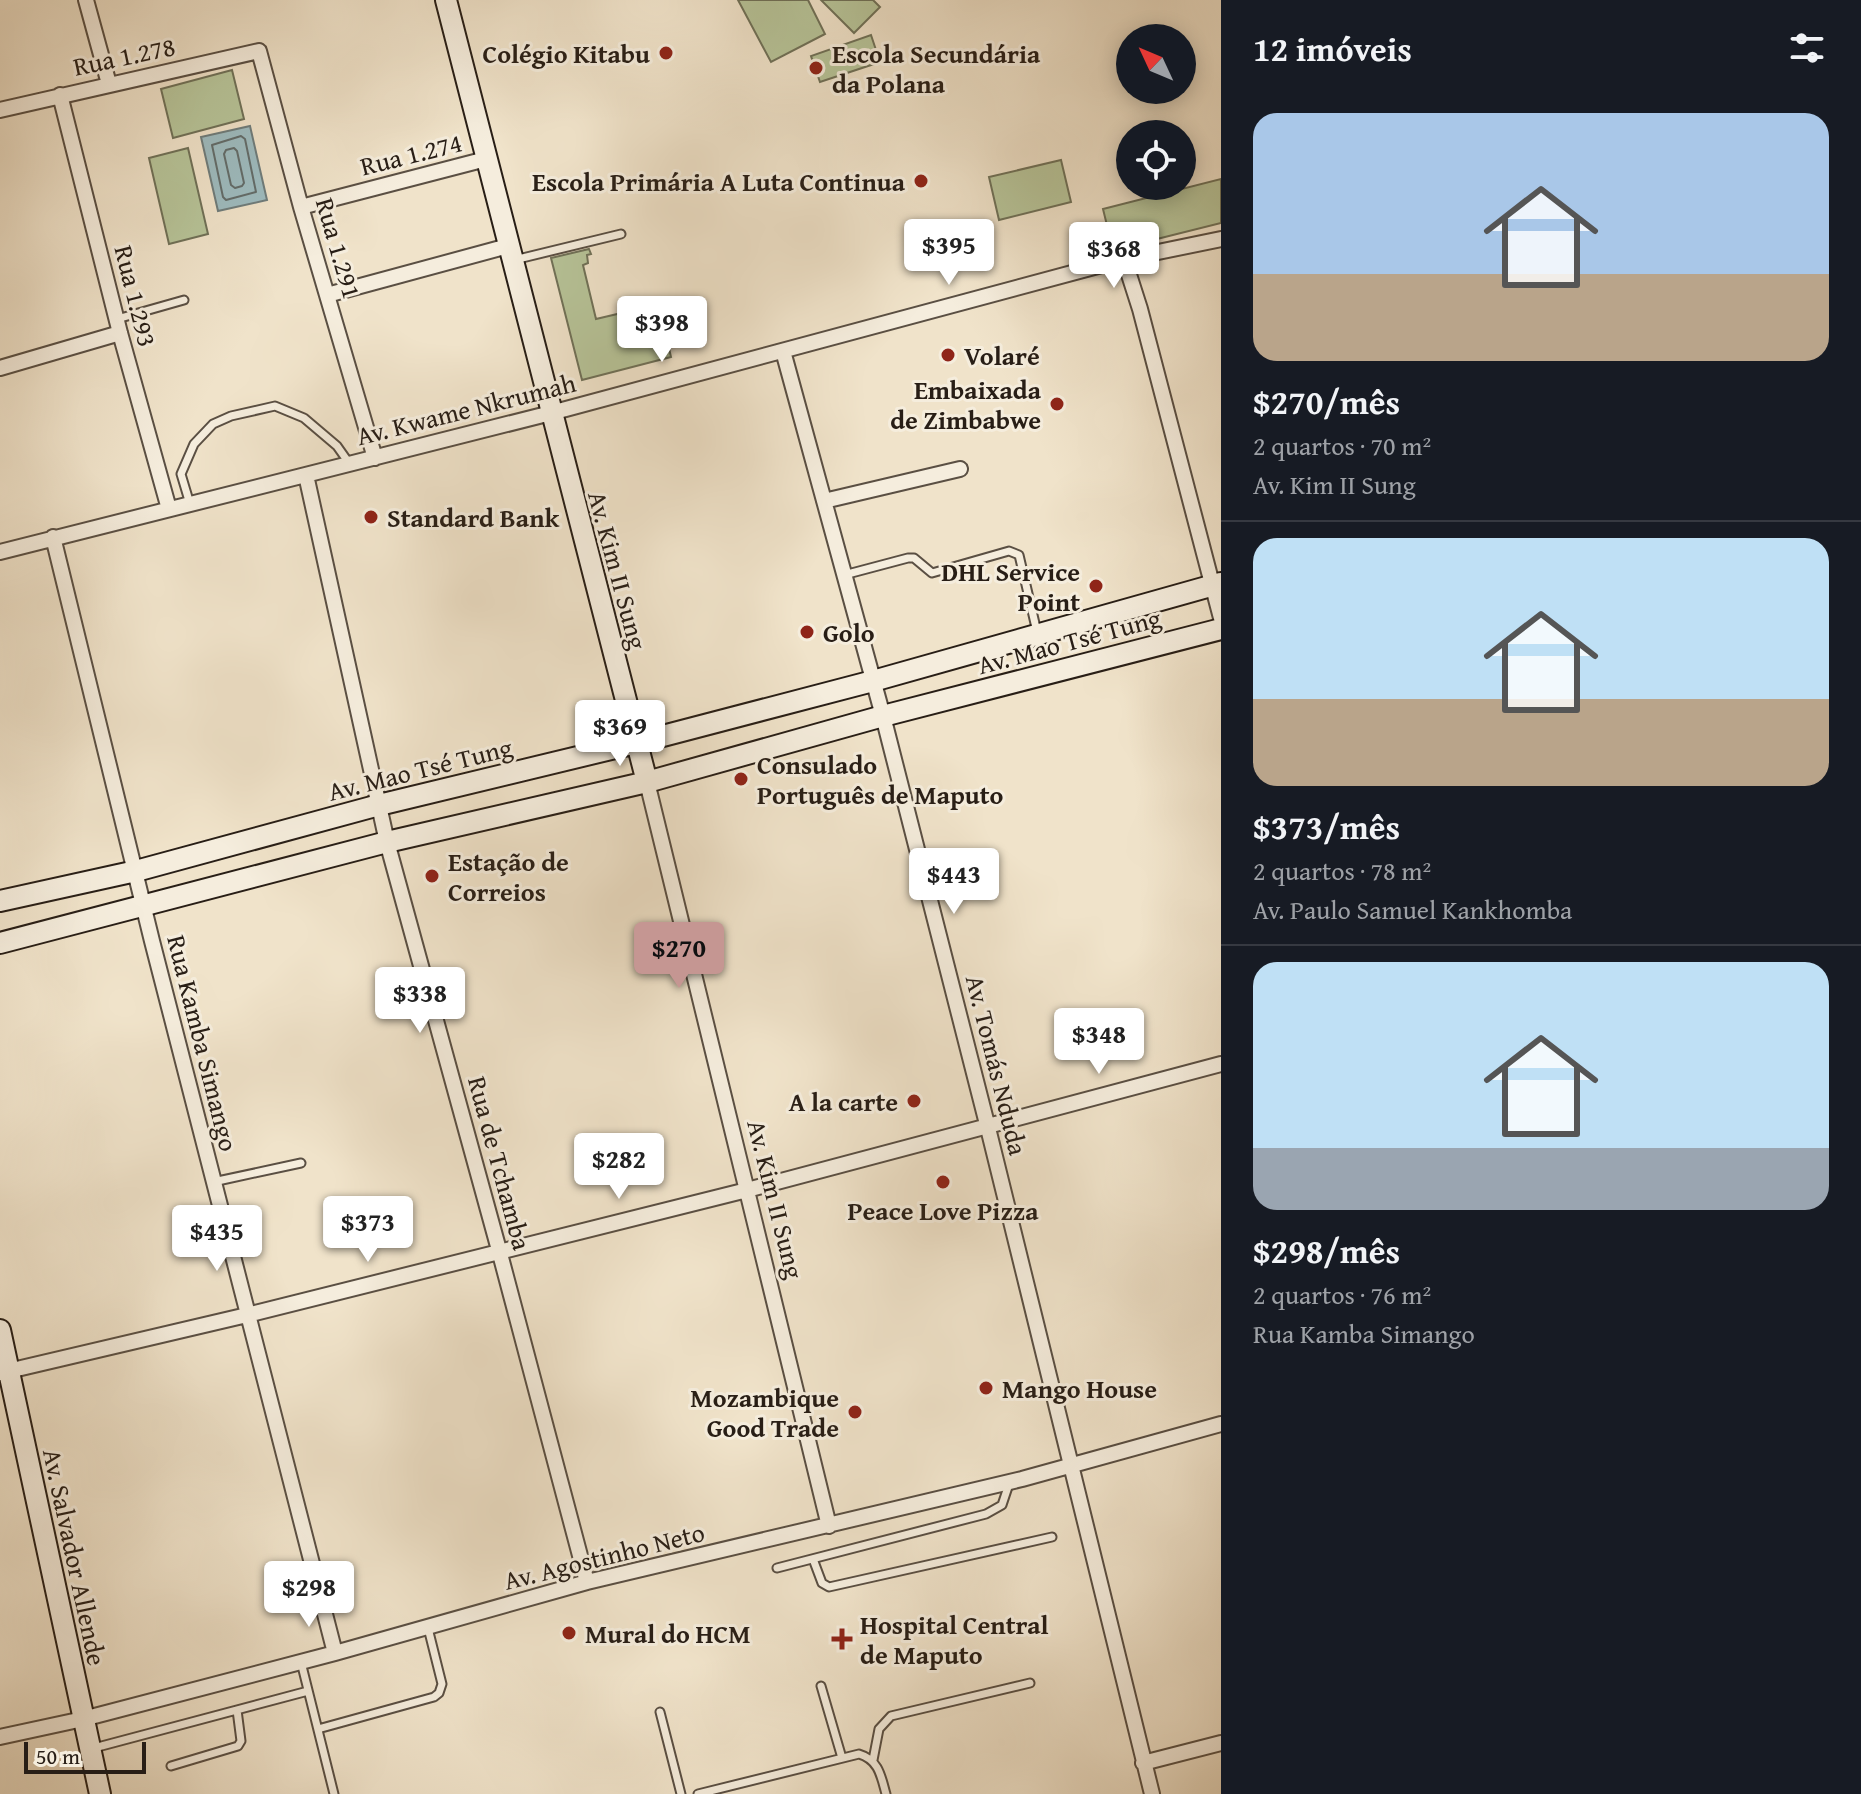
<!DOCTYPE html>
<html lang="pt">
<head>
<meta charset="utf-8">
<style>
  :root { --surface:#171b24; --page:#20242c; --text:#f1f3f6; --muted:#9ea1a6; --line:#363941; --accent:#c59692 }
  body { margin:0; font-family:"Gentium Book Plus",serif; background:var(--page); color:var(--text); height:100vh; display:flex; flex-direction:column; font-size:30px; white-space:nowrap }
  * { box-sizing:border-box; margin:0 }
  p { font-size:26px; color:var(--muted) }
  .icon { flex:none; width:44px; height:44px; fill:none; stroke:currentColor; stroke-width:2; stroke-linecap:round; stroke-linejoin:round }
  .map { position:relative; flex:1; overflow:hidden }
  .sheet { display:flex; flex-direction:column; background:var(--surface); width:640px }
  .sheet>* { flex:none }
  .needle { width:52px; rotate:314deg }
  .fabs { position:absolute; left:1116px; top:24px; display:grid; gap:16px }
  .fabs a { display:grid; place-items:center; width:80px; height:80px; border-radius:50%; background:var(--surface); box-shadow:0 4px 20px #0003; font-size:40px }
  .scale { position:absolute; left:24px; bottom:20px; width:122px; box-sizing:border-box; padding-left:8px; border:4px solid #281e16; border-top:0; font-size:22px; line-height:28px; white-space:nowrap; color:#281e16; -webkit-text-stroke:6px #f5eddd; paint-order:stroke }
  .price { position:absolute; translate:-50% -68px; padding:0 18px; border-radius:8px; background:#fff; color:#222; font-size:26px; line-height:52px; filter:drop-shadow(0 2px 4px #0008) }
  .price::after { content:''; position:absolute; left:50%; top:48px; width:24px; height:18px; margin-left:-12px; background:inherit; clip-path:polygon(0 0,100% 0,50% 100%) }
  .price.current { background:var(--accent); color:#111 }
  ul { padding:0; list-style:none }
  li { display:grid; align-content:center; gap:16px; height:424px; padding:0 32px }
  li+li { border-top:2px solid var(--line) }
  li span { display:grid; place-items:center; height:248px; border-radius:24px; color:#555 }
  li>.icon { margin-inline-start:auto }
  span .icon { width:144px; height:144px; fill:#fffc; stroke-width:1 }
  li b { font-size:34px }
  h2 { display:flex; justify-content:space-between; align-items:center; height:96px; padding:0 32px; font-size:34px }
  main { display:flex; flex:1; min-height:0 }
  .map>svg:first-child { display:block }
  .green { fill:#b7c499; stroke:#707158; stroke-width:2 }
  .water { fill:#9ebcc0; stroke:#6f7d7c; stroke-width:2 }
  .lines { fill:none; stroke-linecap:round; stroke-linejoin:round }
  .shore { stroke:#636d6b; stroke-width:2 }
  .lane-casing { stroke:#5a4f43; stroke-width:11 }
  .street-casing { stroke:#5a4f43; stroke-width:18 }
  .secondary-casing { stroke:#281e16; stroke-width:24 }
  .lane { stroke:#f5eddd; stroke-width:7 }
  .street { stroke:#f5eddd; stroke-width:14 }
  .secondary { stroke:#f5eddd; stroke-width:20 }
  .poi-dot { fill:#8f2418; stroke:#f5eddd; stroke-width:3 }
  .labels { text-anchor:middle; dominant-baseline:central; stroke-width:6; stroke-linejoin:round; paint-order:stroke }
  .poi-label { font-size:26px; font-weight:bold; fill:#281e16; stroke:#f5eddd; text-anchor:start }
  .street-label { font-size:26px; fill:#281e16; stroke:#f5eddd }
</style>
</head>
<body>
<main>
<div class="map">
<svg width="1221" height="1794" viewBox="0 0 1221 1794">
  <rect width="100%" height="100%" fill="#f0e3ca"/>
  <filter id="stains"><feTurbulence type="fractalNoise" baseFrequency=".0025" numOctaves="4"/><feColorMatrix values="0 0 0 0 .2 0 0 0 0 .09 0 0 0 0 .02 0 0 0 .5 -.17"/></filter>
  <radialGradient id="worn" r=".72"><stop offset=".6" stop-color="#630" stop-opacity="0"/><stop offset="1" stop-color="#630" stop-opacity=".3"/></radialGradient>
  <path class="green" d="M738,0H808L825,34L771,62Z
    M821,0H873L880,7L854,33Z
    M871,35L880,62L820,82L811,56Z
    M232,70L244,119L173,138L161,89Z
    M188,148L208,234L169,244L149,158Z
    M1061,160L1071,202L999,220L989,177Z
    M1221,179V223L1113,250L1103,209Z
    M589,249L591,254L587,255L588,263L583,265L596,319L647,307L652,324L663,322L671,357L582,380L551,258Z"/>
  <path class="water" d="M250,126L267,200L218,211L201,137Z"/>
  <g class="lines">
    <path class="shore" d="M241,136L245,139L256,192L226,200L223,197L212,145Z
      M234,148L237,151L244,183L242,186L235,188L231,185L224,154L226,150Z"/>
    <defs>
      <path id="lane" d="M514,260L621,234
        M117,319L184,300
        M190,504L181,474L194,444L213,424L231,416L275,406L304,418L337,446L349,463
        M844,575L908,558H914L932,573L1009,551L1019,555L1037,632
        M213,1182L301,1163
        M813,1559L822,1583L829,1587L1052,1537
        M777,1568L986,1514L1002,1505L1009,1484
        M301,1662L334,1794
        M821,1686L842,1758
        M660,1712L681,1794
        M318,1729L434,1697L439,1693L442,1684L428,1628
        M94,1748L308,1691
        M873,1760L879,1729L891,1716L1030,1683
        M171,1766L238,1746L241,1741L237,1710
        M698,1794L859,1754C879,1760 881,1776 886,1794"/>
      <path id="street" d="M86,0L109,84
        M60,95L120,333L169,509
        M0,110L259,51L301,207L375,458
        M301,207L486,159
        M1124,259L1140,309L1221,618
        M327,295L508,246
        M783,351L883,716L987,1124L1152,1794
        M0,368L120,333
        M306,475L387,842L499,1250L587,1582
        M824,501L960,469
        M53,537L152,941L335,1653
        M0,552L551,413L1124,259L1221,239
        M647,782L829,1526
        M0,1373L247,1315L747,1190L1221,1064
        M0,1737L83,1719L335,1653L587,1582L1022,1479L1221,1424
        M1143,1763L1221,1743"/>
      <path id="secondary" d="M446,0L647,782
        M0,901L136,871L379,805L636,743L873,681L1221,583
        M0,943L387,842L647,782L883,716L1221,629
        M0,1330L100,1794"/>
    </defs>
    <use href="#lane" class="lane-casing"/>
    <use href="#street" class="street-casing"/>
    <use href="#secondary" class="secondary-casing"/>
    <use href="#lane" class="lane"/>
    <use href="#street" class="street"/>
    <use href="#secondary" class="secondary"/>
  </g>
  <g class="poi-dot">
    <circle cx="666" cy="53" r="8"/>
    <circle cx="816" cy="68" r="8"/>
    <circle cx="921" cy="181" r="8"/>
    <circle cx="948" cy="355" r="8"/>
    <circle cx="1057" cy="404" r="8"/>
    <circle cx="371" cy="517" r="8"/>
    <circle cx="1096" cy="586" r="8"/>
    <circle cx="807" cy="632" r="8"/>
    <circle cx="741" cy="779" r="8"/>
    <circle cx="432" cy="876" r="8"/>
    <circle cx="914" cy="1101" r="8"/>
    <circle cx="943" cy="1182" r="8"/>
    <circle cx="986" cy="1388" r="8"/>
    <circle cx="855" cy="1412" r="8"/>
    <circle cx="569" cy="1633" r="8"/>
    <path d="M838 1627h8v8h8v8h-8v8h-8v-8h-8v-8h8z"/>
  </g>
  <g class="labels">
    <g class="poi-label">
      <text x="650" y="53" text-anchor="end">Colégio Kitabu</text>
      <text x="832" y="53">Escola Secundária<tspan x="832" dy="30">da Polana</tspan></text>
      <text x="905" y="181" text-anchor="end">Escola Primária A Luta Continua</text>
      <text x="964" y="355">Volaré</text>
      <text x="1041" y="389" text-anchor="end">Embaixada<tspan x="1041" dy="30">de Zimbabwe</tspan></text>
      <text x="387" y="517">Standard Bank</text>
      <text x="1080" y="571" text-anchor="end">DHL Service<tspan x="1080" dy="30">Point</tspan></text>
      <text x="823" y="632">Golo</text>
      <text x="757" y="764">Consulado<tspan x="757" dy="30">Português de Maputo</tspan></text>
      <text x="448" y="861">Estação de<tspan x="448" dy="30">Correios</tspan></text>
      <text x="898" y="1101" text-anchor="end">A la carte</text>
      <text x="943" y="1210" text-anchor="middle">Peace Love Pizza</text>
      <text x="1002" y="1388">Mango House</text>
      <text x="839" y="1397" text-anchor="end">Mozambique<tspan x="839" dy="30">Good Trade</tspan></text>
      <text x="860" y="1624">Hospital Central<tspan x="860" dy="30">de Maputo</tspan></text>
      <text x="585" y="1633">Mural do HCM</text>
    </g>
    <g class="street-label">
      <text transform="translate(124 56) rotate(-12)">Rua 1.278</text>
      <text transform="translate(411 154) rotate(-14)">Rua 1.274</text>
      <text transform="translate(339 248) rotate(74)">Rua 1.291</text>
      <text transform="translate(136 296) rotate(76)">Rua 1.293</text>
      <text transform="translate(466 409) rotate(-14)">Av. Kwame Nkrumah</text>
      <text transform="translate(618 570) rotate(75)">Av. Kim II Sung</text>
      <text transform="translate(1069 641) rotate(-15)">Av. Mao Tsé Tung</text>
      <text transform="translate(420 769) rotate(-14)">Av. Mao Tsé Tung</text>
      <text transform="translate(203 1043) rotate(76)">Rua Kamba Simango</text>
      <text transform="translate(997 1065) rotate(76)">Av. Tomás Nduda</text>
      <text transform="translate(500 1163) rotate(75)">Rua de Tchamba</text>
      <text transform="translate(776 1199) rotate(76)">Av. Kim II Sung</text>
      <text transform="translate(604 1556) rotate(-14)">Av. Agostinho Neto</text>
      <text transform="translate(75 1557) rotate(78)">Av. Salvador Allende</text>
    </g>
  </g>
  <rect width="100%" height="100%" filter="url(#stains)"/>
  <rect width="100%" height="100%" fill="url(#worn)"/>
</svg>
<div class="fabs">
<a><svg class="needle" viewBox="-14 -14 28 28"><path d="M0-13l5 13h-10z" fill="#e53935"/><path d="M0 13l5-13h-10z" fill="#9ea1a6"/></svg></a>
<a><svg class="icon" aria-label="locate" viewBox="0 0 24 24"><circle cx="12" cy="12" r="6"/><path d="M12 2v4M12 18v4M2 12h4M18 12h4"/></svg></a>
</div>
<div class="scale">50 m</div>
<b class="price" style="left:949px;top:287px">$395</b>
<b class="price" style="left:1114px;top:290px">$368</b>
<b class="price" style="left:662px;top:364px">$398</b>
<b class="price" style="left:620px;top:768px">$369</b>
<b class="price" style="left:954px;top:916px">$443</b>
<b class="price current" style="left:679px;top:990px">$270</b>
<b class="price" style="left:420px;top:1035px">$338</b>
<b class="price" style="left:1099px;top:1076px">$348</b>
<b class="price" style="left:619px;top:1201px">$282</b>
<b class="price" style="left:368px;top:1264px">$373</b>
<b class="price" style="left:217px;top:1273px">$435</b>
<b class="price" style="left:309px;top:1629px">$298</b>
</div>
<section class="sheet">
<h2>12 imóveis<svg class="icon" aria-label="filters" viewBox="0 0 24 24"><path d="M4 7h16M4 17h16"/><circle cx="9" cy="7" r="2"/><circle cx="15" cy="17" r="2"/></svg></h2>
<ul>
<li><span style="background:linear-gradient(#a9c7e8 65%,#b9a48a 0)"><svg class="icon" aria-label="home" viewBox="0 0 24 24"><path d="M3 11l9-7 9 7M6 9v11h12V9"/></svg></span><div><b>$270/mês</b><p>2 quartos · 70 m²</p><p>Av. Kim II Sung</p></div></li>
<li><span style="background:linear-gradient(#bfe0f5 65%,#b9a48a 0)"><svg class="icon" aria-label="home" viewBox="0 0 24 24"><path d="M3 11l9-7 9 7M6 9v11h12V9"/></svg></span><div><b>$373/mês</b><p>2 quartos · 78 m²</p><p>Av. Paulo Samuel Kankhomba</p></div></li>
<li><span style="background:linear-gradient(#bfe0f5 75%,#9aa5b1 0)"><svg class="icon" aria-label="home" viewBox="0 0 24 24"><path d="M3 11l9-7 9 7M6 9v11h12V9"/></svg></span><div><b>$298/mês</b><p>2 quartos · 76 m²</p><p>Rua Kamba Simango</p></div></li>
</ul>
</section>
</main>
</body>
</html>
